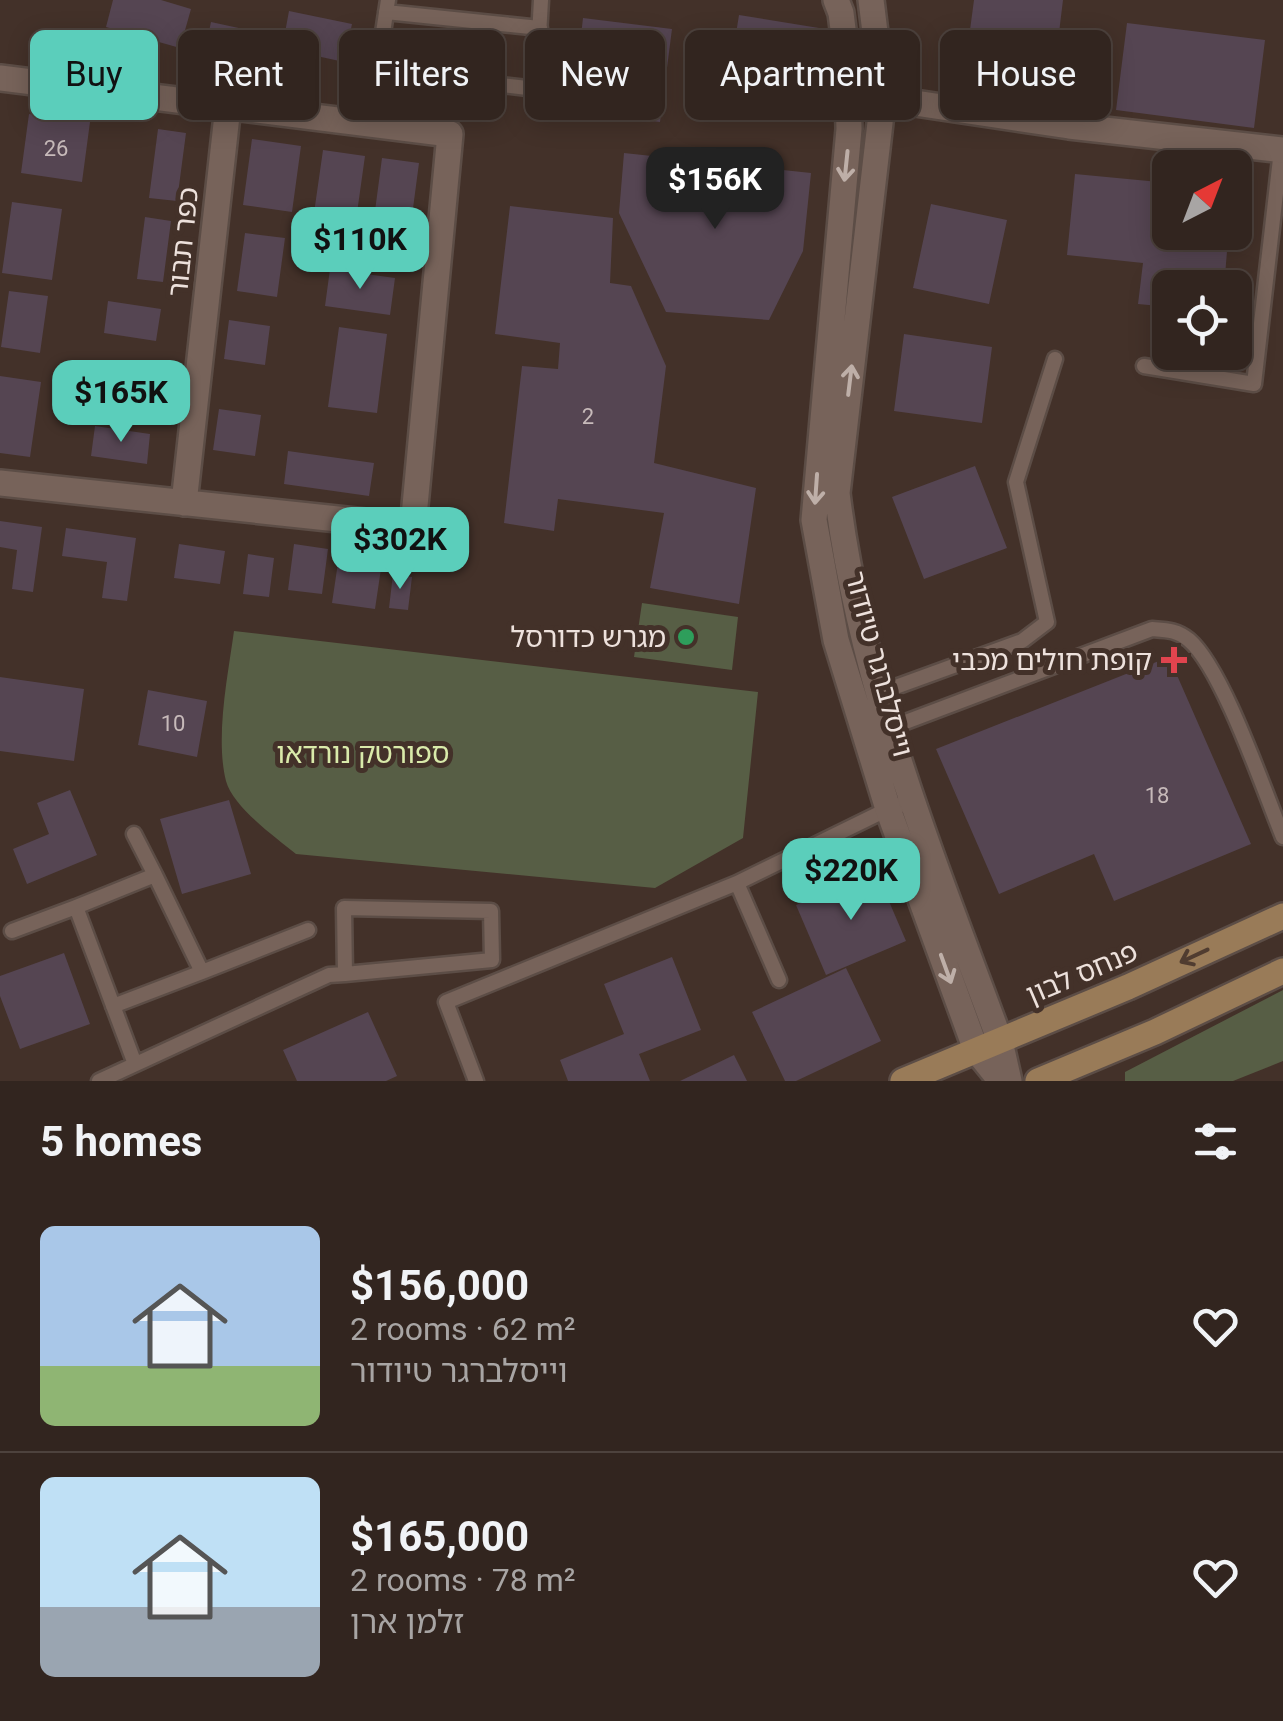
<!DOCTYPE html>
<html lang="en">
<head>
<meta charset="utf-8">
<style>
  :root { --surface:#32251f; --page:#3d312c; --text:#f1f3f6; --muted:#a8a5a4; --line:#4d423d; --accent:#5bcebb }
  body { margin:0; font-family:Roboto,"Noto Sans Hebrew",sans-serif; background:var(--page); color:var(--text); height:100vh; display:flex; flex-direction:column; font-size:38px; white-space:nowrap }
  * { box-sizing:border-box; margin:0 }
  p { font-size:32px; color:var(--muted) }
  .icon { flex:none; width:55px; height:55px; fill:none; stroke:currentColor; stroke-width:2; stroke-linecap:round; stroke-linejoin:round }
  .map { position:relative; height:1081px; overflow:hidden }
  .sheet { display:flex; flex-direction:column; background:var(--surface); flex:1 }
  .sheet>* { flex:none }
  .hud { position:absolute; left:30px; top:30px; width:1225px; height:90px; display:flex; gap:20px }
  .needle { width:65px; rotate:42deg }
  .buttons { position:absolute; left:1152px; top:150px; display:grid; gap:20px }
  .buttons a { display:grid; place-items:center; width:100px; height:100px; border-radius:15px; background:var(--surface); box-shadow:0 5px 25px #0003,0 0 0 2px var(--line); font-size:50px }
  .price { position:absolute; translate:-50% -85px; padding:0 22px; border-radius:20px; background:var(--accent); color:#111; font-size:32px; line-height:65px; filter:drop-shadow(0 2px 5px #0008) }
  .price::after { content:''; position:absolute; left:50%; top:60px; width:30px; height:22px; margin-left:-15px; background:inherit; clip-path:polygon(0 0,100% 0,50% 100%) }
  .price.selected { background:#222; color:#fff }
  ul { padding:0; list-style:none }
  li { display:flex; align-items:center; gap:30px; height:250px; padding:0 40px }
  li+li { border-top:2px solid var(--line) }
  li span { display:grid; place-items:center; flex:none; width:280px; height:200px; border-radius:15px; color:#555 }
  li>.icon { margin-inline-start:auto }
  span .icon { width:120px; height:120px; fill:#fffc; stroke-width:1 }
  li b { font-size:42px }
  h2 { display:flex; justify-content:space-between; align-items:center; height:120px; padding:0 40px; font-size:42px }
  .pill { padding:0 35px; border-radius:15px; background:var(--surface); box-shadow:0 5px 25px #0003,0 0 0 2px var(--line); font-size:35px; line-height:90px }
  .pill.selected { background:var(--accent); color:#111 }
  .map>svg:first-child { display:block }
  .green { fill:#575e45 }
  .building { fill:#554552 }
  .lines { fill:none; stroke-linecap:round; stroke-linejoin:round }
  .service-casing { stroke:#5c4d46; stroke-width:19 }
  .minor-casing { stroke:#5c4d46; stroke-width:30 }
  .tertiary-casing { stroke:#5c4d46; stroke-width:30 }
  .secondary-casing { stroke:#5c4d46; stroke-width:30 }
  .service { stroke:#77635a; stroke-width:14 }
  .minor { stroke:#77635a; stroke-width:25 }
  .tertiary { stroke:#77635a; stroke-width:25 }
  .secondary { stroke:#997b58; stroke-width:25 }
  .oneway { stroke:#beafa8 }
  .oneway2 { stroke:#503c30 }
  .leisure-dot { fill:#2e9e5b; stroke:#433129; stroke-width:4 }
  .health-dot { fill:#e0444e; stroke:#433129; stroke-width:4 }
  .labels { text-anchor:middle; dominant-baseline:central; stroke-width:10; stroke-linejoin:round; paint-order:stroke }
  .number-label { font-size:22px; fill:#c7baba }
  .street-label { font-size:28px; fill:#ede1dc; stroke:#433129 }
  .poi-label { font-size:28px; fill:#ede1dc; stroke:#433129; text-anchor:end }
  .park-label { font-size:28px; fill:#d9eaaa; stroke:#433129 }
</style>
</head>
<body>
<div class="map">
<svg width="1283" height="1081" viewBox="0 0 1283 1081">
  <rect width="100%" height="100%" fill="#433129"/>
  <path class="green" d="M642,603L738,617L732,670L634,657Z
    M234,631L758,692L743,838L655,888L296,854C275,837 233,807 226,781C215,737 228,675 234,631Z
    M1283,990V1061L1233,1081H1125V1072Z"/>
  <path class="building" d="M113,0H161L191,9L180,48L106,27Z
    M974,0H1063L1058,41L970,30Z
    M289,11L352,24L344,62L303,53L298,75L204,55L211,22L284,38Z
    M739,15L819,28L805,110L726,96Z
    M583,18L672,29L660,122L572,112Z
    M1127,23L1265,40L1254,128L1116,110Z
    M29,114L90,122L82,182L21,173Z
    M158,129L186,133L177,201L149,198Z
    M252,139L301,146L292,212L243,205Z
    M323,150L365,156L356,220L314,213Z
    M624,153L811,173L803,251L769,320L666,312L619,213Z
    M382,158L419,163L410,231L373,226Z
    M1075,174L1159,182L1155,231L1228,239L1224,288H1170V307L1138,304L1143,263L1067,255Z
    M12,202L62,209L52,280L2,273Z
    M931,204L1007,220L989,304L913,288Z
    M510,206L613,218L610,283L631,286L666,366L654,463L756,488L739,604L650,588L664,513L558,499L554,531L504,523L522,366L558,369L560,343L495,334Z
    M145,217L171,221L163,282L137,279Z
    M245,233L285,238L277,297L237,291Z
    M330,269L395,278L390,315L325,306Z
    M9,291L48,296L40,353L1,347Z
    M108,301L161,309L156,341L104,333Z
    M229,320L270,326L265,365L224,359Z
    M339,327L387,334L377,413L328,407Z
    M904,334L992,347L982,423L894,411Z
    M0,376L41,382L30,457L0,453Z
    M113,384L161,391L157,420L109,413Z
    M219,409L261,415L255,456L213,450Z
    M95,426L150,434L147,464L91,456Z
    M288,451L374,463L369,496L284,484Z
    M975,466L1007,548L924,579L892,497Z
    M0,521L42,527L33,592L12,589L17,550L0,547Z
    M66,528L136,538L127,601L102,598L107,562L62,556Z
    M179,544L225,551L220,584L174,578Z
    M294,544L328,549L322,594L288,590Z
    M248,554L274,558L269,597L243,594Z
    M339,556L382,562L375,609L332,603Z
    M393,574L412,577L408,610L389,608Z
    M1169,657L1251,844L1114,901L1094,854L999,894L936,749Z
    M0,677L84,689L74,761L0,751Z
    M148,690L207,701L197,757L138,745Z
    M70,790L97,855L27,884L13,849L49,834L37,803Z
    M229,800L251,874L182,894L160,819Z
    M876,871L906,941L826,975L796,905Z
    M64,953L90,1024L20,1049L0,996V976Z
    M672,957L701,1030L639,1054L650,1081H568L560,1060L624,1034L604,984Z
    M846,968L881,1041L796,1081H785L752,1012Z
    M368,1012L397,1076L386,1081H297L283,1050Z
    M734,1055L747,1081H680Z"/>
  <g class="lines">
    <defs>
      <path id="service" d="M386,12L540,28
        M378,71L536,89L541,0
        M369,124L388,0
        M1144,366L1254,384L1281,150
        M879,693L1022,641L1047,622L1016,482L1055,359
        M887,729L1152,629C1167,630 1177,630 1189,640C1223,669 1264,791 1283,837
        M134,834L155,875L76,907L135,1064
        M737,883L779,980
        M12,931L76,907
        M202,972L308,930
        M113,1006L202,972L155,875
        M99,1081L329,975L345,974L492,960L491,911L344,908L345,974
        M476,1081L446,1002L737,883L888,809L912,801"/>
      <path id="minor" d="M0,78L450,134L413,527L0,483
        M848,93L1069,126L1283,150
        M184,503L228,106"/>
      <path id="tertiary" d="M836,0L841,13L847,61L849,129L814,520L836,640L888,809L976,1050L1001,1081
        M871,0L883,97L837,493C860,683 934,862 1000,1041L1009,1081"/>
      <path id="secondary" d="M903,1081L1128,987L1283,916
        M1038,1081L1155,1032L1283,971"/>
    </defs>
    <use href="#service" class="service-casing"/>
    <use href="#minor" class="minor-casing"/>
    <use href="#tertiary" class="tertiary-casing"/>
    <use href="#secondary" class="secondary-casing"/>
    <use href="#service" class="service"/>
    <use href="#minor" class="minor"/>
    <use href="#tertiary" class="tertiary"/>
    <use href="#secondary" class="secondary"/>
  </g>
  <defs><path id="oneway-shaft" d="M-6 0H5M1.5-3L5.5 0L1.5 3" fill="none" stroke-width="1.6" stroke-linecap="round" stroke-linejoin="round" transform="scale(2.5)"/></defs>
  <g class="oneway">
    <use href="#oneway-shaft" transform="translate(846 166) rotate(96)"/>
    <use href="#oneway-shaft" transform="translate(850 380) rotate(-83)"/>
    <use href="#oneway-shaft" transform="translate(816 489) rotate(94)"/>
    <use href="#oneway-shaft" transform="translate(946 969) rotate(70)"/>
  </g>
  <use class="oneway2" href="#oneway-shaft" transform="translate(1194 956) rotate(155)"/>
  <circle class="leisure-dot" cx="686" cy="637" r="10"/>
  <path class="health-dot" d="M1169 645h10v10h10v10h-10v10h-10v-10h-10v-10h10z"/>
  <g class="labels">
    <g class="number-label">
      <text x="56" y="148">26</text>
      <text x="588" y="416">2</text>
      <text x="173" y="723">10</text>
      <text x="1157" y="795">18</text>
    </g>
    <g class="street-label">
      <text transform="translate(183 242) rotate(-84)">כפר תבור</text>
      <text transform="translate(879 664) rotate(75)">וייסלברגר טיודור</text>
      <text transform="translate(1082 973) rotate(-23)">פנחס לבון</text>
    </g>
    <g class="poi-label">
      <text x="666" y="637">מגרש כדורסל</text>
      <text x="1152" y="660">קופת חולים מכבי</text>
    </g>
    <g class="park-label">
      <text x="363" y="753">ספורטק נורדאו</text>
    </g>
  </g>
</svg>
<div class="buttons">
<a><svg class="needle" viewBox="-14 -14 28 28"><path d="M0-13l5 13h-10z" fill="#e53935"/><path d="M0 13l5-13h-10z" fill="#a8a5a4"/></svg></a>
<a><svg class="icon" aria-label="locate" viewBox="0 0 24 24"><circle cx="12" cy="12" r="6"/><path d="M12 2v4M12 18v4M2 12h4M18 12h4"/></svg></a>
</div>
<b class="price selected" style="left:715px;top:232px">$156K</b>
<b class="price" style="left:360px;top:292px">$110K</b>
<b class="price" style="left:121px;top:445px">$165K</b>
<b class="price" style="left:400px;top:592px">$302K</b>
<b class="price" style="left:851px;top:923px">$220K</b>
<div class="hud">
<a class="pill selected">Buy</a>
<a class="pill">Rent</a>
<a class="pill">Filters</a>
<a class="pill">New</a>
<a class="pill">Apartment</a>
<a class="pill">House</a>
</div>
</div>
<section class="sheet">
<h2>5 homes<svg class="icon" aria-label="filters" viewBox="0 0 24 24"><path d="M4 7h16M4 17h16"/><circle cx="9" cy="7" r="2"/><circle cx="15" cy="17" r="2"/></svg></h2>
<ul>
<li><span style="background:linear-gradient(#a9c7e8 70%,#8fb573 0)"><svg class="icon" aria-label="home" viewBox="0 0 24 24"><path d="M3 11l9-7 9 7M6 9v11h12V9"/></svg></span><div><b>$156,000</b><p>2 rooms · 62 m²</p><p>וייסלברגר טיודור</p></div><svg class="icon" aria-label="heart" viewBox="0 0 24 24"><path d="M12 20l-8-8c-3-5 5-10 8-4 3-6 11-1 8 4z"/></svg></li>
<li><span style="background:linear-gradient(#bfe0f5 65%,#9aa5b1 0)"><svg class="icon" aria-label="home" viewBox="0 0 24 24"><path d="M3 11l9-7 9 7M6 9v11h12V9"/></svg></span><div><b>$165,000</b><p>2 rooms · 78 m²</p><p>זלמן ארן</p></div><svg class="icon" aria-label="heart" viewBox="0 0 24 24"><path d="M12 20l-8-8c-3-5 5-10 8-4 3-6 11-1 8 4z"/></svg></li>
</ul>
</section>
</body>
</html>
